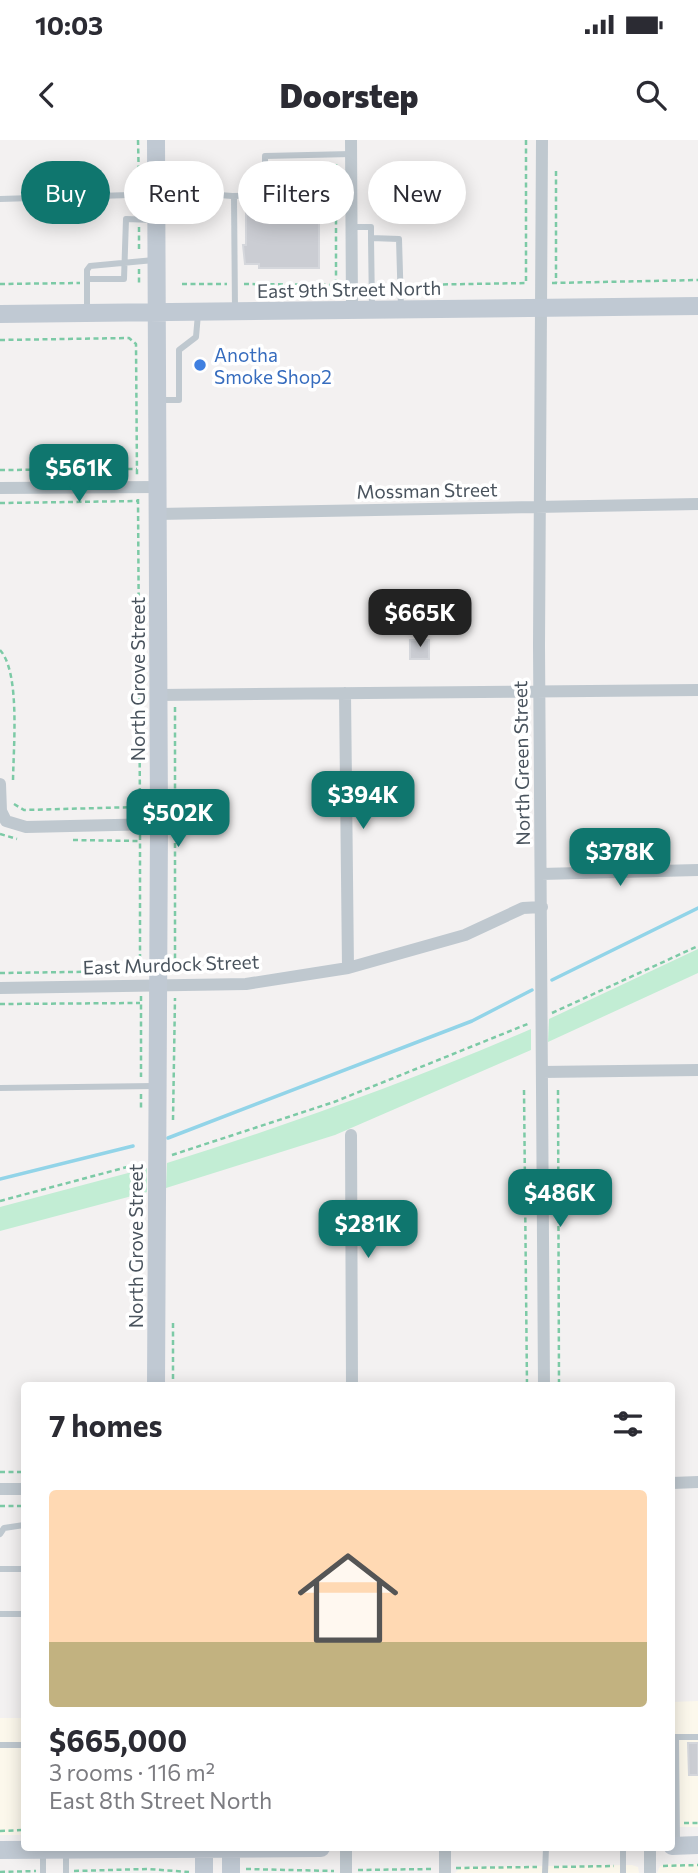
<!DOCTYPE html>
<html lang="en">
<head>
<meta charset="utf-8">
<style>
  :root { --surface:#fff; --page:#f2f2f3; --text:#2b2b33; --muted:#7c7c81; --line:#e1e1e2; --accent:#0f766e }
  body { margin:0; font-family:Commissioner,sans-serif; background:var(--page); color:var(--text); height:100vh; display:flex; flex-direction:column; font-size:26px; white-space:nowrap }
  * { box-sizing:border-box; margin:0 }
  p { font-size:23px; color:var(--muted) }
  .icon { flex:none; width:38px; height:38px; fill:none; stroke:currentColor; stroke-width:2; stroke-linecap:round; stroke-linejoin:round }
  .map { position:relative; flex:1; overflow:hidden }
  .sheet { position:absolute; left:21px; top:1242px; width:654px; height:469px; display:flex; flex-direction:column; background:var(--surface); border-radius:7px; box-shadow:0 4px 18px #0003 }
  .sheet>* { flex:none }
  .banner { position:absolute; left:21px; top:21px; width:656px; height:63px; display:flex; gap:14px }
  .price { position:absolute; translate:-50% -60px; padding:0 16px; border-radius:14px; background:var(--accent); color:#fff; font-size:23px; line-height:46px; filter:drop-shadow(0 2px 4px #0008) }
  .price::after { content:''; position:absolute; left:50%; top:42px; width:21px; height:16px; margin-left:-10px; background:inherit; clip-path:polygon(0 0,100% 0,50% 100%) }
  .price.on { background:#222; color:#fff }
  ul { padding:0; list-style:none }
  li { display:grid; align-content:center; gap:14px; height:371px; padding:0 28px }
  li+li { border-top:2px solid var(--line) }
  li span { display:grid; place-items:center; height:217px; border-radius:7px; color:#555 }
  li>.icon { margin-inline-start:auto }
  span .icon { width:126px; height:126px; fill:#fffc; stroke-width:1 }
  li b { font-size:30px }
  h2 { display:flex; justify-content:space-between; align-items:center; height:84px; padding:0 28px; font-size:30px }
  .tag { padding:0 24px; border-radius:32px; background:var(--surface); box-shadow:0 4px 18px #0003; font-size:24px; line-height:63px }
  .tag.on { background:var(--accent); color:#fff }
  .status { display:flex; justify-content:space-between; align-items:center; height:49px; padding:0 35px; background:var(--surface); direction:ltr }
  .status svg { height:19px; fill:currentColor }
  header { display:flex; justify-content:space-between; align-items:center; height:91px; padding:0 28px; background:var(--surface); font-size:32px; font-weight:800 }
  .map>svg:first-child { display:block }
  .commercial { fill:#fcf8ec }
  .green { fill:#c2edd4 }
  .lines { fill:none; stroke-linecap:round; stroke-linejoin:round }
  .stream { stroke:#92d4e8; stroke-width:3.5 }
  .building { fill:#cbcdd3; stroke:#d5d7dc; stroke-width:2 }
  .path { stroke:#7ccaa6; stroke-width:2.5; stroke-dasharray:5 3.5; stroke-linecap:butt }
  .lane { stroke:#bfc8cf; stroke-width:6 }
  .street { stroke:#bfc8cf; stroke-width:12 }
  .secondary { stroke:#c0c9d3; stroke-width:18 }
  .shop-dot { fill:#3f7fe0; stroke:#fff; stroke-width:2.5 }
  .labels { text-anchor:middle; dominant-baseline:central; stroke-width:7; stroke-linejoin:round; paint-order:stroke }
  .street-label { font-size:19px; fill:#49535d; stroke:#fff }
  .shop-label { font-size:19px; fill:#366cbe; stroke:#fff; text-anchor:start }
</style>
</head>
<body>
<div class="status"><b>10:03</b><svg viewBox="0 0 49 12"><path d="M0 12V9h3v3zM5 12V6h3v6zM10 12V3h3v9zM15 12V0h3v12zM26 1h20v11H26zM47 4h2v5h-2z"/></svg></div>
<header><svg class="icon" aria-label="back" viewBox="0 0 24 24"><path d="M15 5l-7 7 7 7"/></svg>Doorstep<svg class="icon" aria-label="search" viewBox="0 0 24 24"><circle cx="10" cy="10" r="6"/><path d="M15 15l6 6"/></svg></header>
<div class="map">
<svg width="698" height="1733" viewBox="0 0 698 1733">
  <rect width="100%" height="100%" fill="#f3f1f1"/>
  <path class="commercial" d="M698,1561V1687H672V1562Z
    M0,1578H24V1695H0Z
    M667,1724H698V1733H657L660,1726Z
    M632,1725L638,1727L639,1733H455L461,1727Z"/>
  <path class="green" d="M698,809V833L548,902L549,879Z
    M531,889V910L335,995L166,1048L167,1023C291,984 412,940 531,889Z
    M147,1028V1052L0,1091V1067Z"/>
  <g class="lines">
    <path class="stream" d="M552,840L698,768
      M168,998L472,881L532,850
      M0,1039L133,1006"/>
  </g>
  <path class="building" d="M246,64H319V128H259V124H245L243,105H246Z
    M410,500H429V519H410Z
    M688,1603H698V1635H689Z"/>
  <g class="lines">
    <path class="path" d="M138,0L139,45
      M526,0V143
      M336,24V46
      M556,31V143
      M139,87V112
      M139,129V143
      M552,143L698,140
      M0,144L80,143
      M182,144H227
      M244,144L339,145
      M336,144V63
      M409,145L528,143
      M0,200L129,198L136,204L137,335
      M0,330L137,329
      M138,359L140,671
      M0,363L138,361
      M0,510C21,533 13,611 13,643
      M175,567V833
      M14,664L24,670L138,667
      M0,694L17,699
      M140,695V832
      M73,700L140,701
      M0,833L141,831
      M141,856V937
      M0,864L140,863
      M552,873L698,806
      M524,950L527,1246
      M558,950L559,1246
      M141,954V969
      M173,980L175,858
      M172,1015L334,962L530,883
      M0,1061L142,1023
      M173,1183V1246
      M0,1332H24
      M0,1366H24
      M684,1683H698
      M0,1691L24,1690
      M663,1726L698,1725
      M554,1727L614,1726
      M456,1728L537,1727
      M246,1729L334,1731
      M358,1730L432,1729
      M74,1731L147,1729L189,1732
      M0,1732L36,1731"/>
    <path class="lane" d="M234,56L235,170
      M265,56V16L351,14
      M0,59L195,53L232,56L351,54
      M351,87H371V98
      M87,139H124L126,79L154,80
      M372,168L371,98L399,99L401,168
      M87,171V130L90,126L154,120
      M159,260H179V210L196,197L198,174
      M0,948L154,946
      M0,1394L4,1388L24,1385
      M0,1429H24
      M0,1474H24
      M674,1597H698
      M676,1597L677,1704
      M0,1605H24
      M623,1708V1733
      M43,1712V1733
      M66,1712V1733
      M545,1733L546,1708"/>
    <path class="street" d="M351,0L352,170
      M542,0L539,506L544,1246
      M0,348L157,347
      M157,374L698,364
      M345,553L348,828
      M159,555L698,550
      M0,644L1,671L6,681L26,687L159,684
      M541,734L698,730
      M0,848L246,844L348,828L465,795L523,768L542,767
      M542,932L698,930
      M351,995L352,1246
      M672,1343L698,1342
      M0,1349H24
      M346,1708V1733
      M445,1708V1733
      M650,1708V1733"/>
    <path class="secondary" d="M156,0L159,684L156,1246
      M0,174L698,166
      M672,1706L698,1705
      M231,1708V1733
      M0,1710L321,1708
      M204,1733V1708"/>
  </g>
  <circle class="shop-dot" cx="200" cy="225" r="7"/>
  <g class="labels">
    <g class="street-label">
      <text transform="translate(349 149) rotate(-1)">East 9th Street North</text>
      <text transform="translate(427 350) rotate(-1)">Mossman Street</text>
      <text transform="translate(137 539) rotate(-90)">North Grove Street</text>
      <text transform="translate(521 623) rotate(-91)">North Green Street</text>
      <text transform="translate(171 824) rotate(-2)">East Murdock Street</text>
      <text transform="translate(135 1106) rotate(-90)">North Grove Street</text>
    </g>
    <g class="shop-label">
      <text x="214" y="214">Anotha<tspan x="214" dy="22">Smoke Shop2</tspan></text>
    </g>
  </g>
</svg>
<b class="price" style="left:79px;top:364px">$561K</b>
<b class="price on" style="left:420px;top:509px">$665K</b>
<b class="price" style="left:363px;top:691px">$394K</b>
<b class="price" style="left:178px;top:709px">$502K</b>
<b class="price" style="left:620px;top:748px">$378K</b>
<b class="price" style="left:560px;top:1089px">$486K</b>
<b class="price" style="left:368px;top:1120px">$281K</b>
<div class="banner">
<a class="tag on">Buy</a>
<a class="tag">Rent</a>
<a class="tag">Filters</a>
<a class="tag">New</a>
</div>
<section class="sheet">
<h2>7 homes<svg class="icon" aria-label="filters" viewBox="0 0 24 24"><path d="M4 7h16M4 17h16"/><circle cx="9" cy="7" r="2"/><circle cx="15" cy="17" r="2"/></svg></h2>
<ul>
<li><span style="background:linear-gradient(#ffd9b3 70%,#c2b280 0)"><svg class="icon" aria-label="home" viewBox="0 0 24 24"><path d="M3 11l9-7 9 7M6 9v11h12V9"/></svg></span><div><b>$665,000</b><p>3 rooms · 116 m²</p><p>East 8th Street North</p></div></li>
</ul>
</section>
</div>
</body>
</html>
